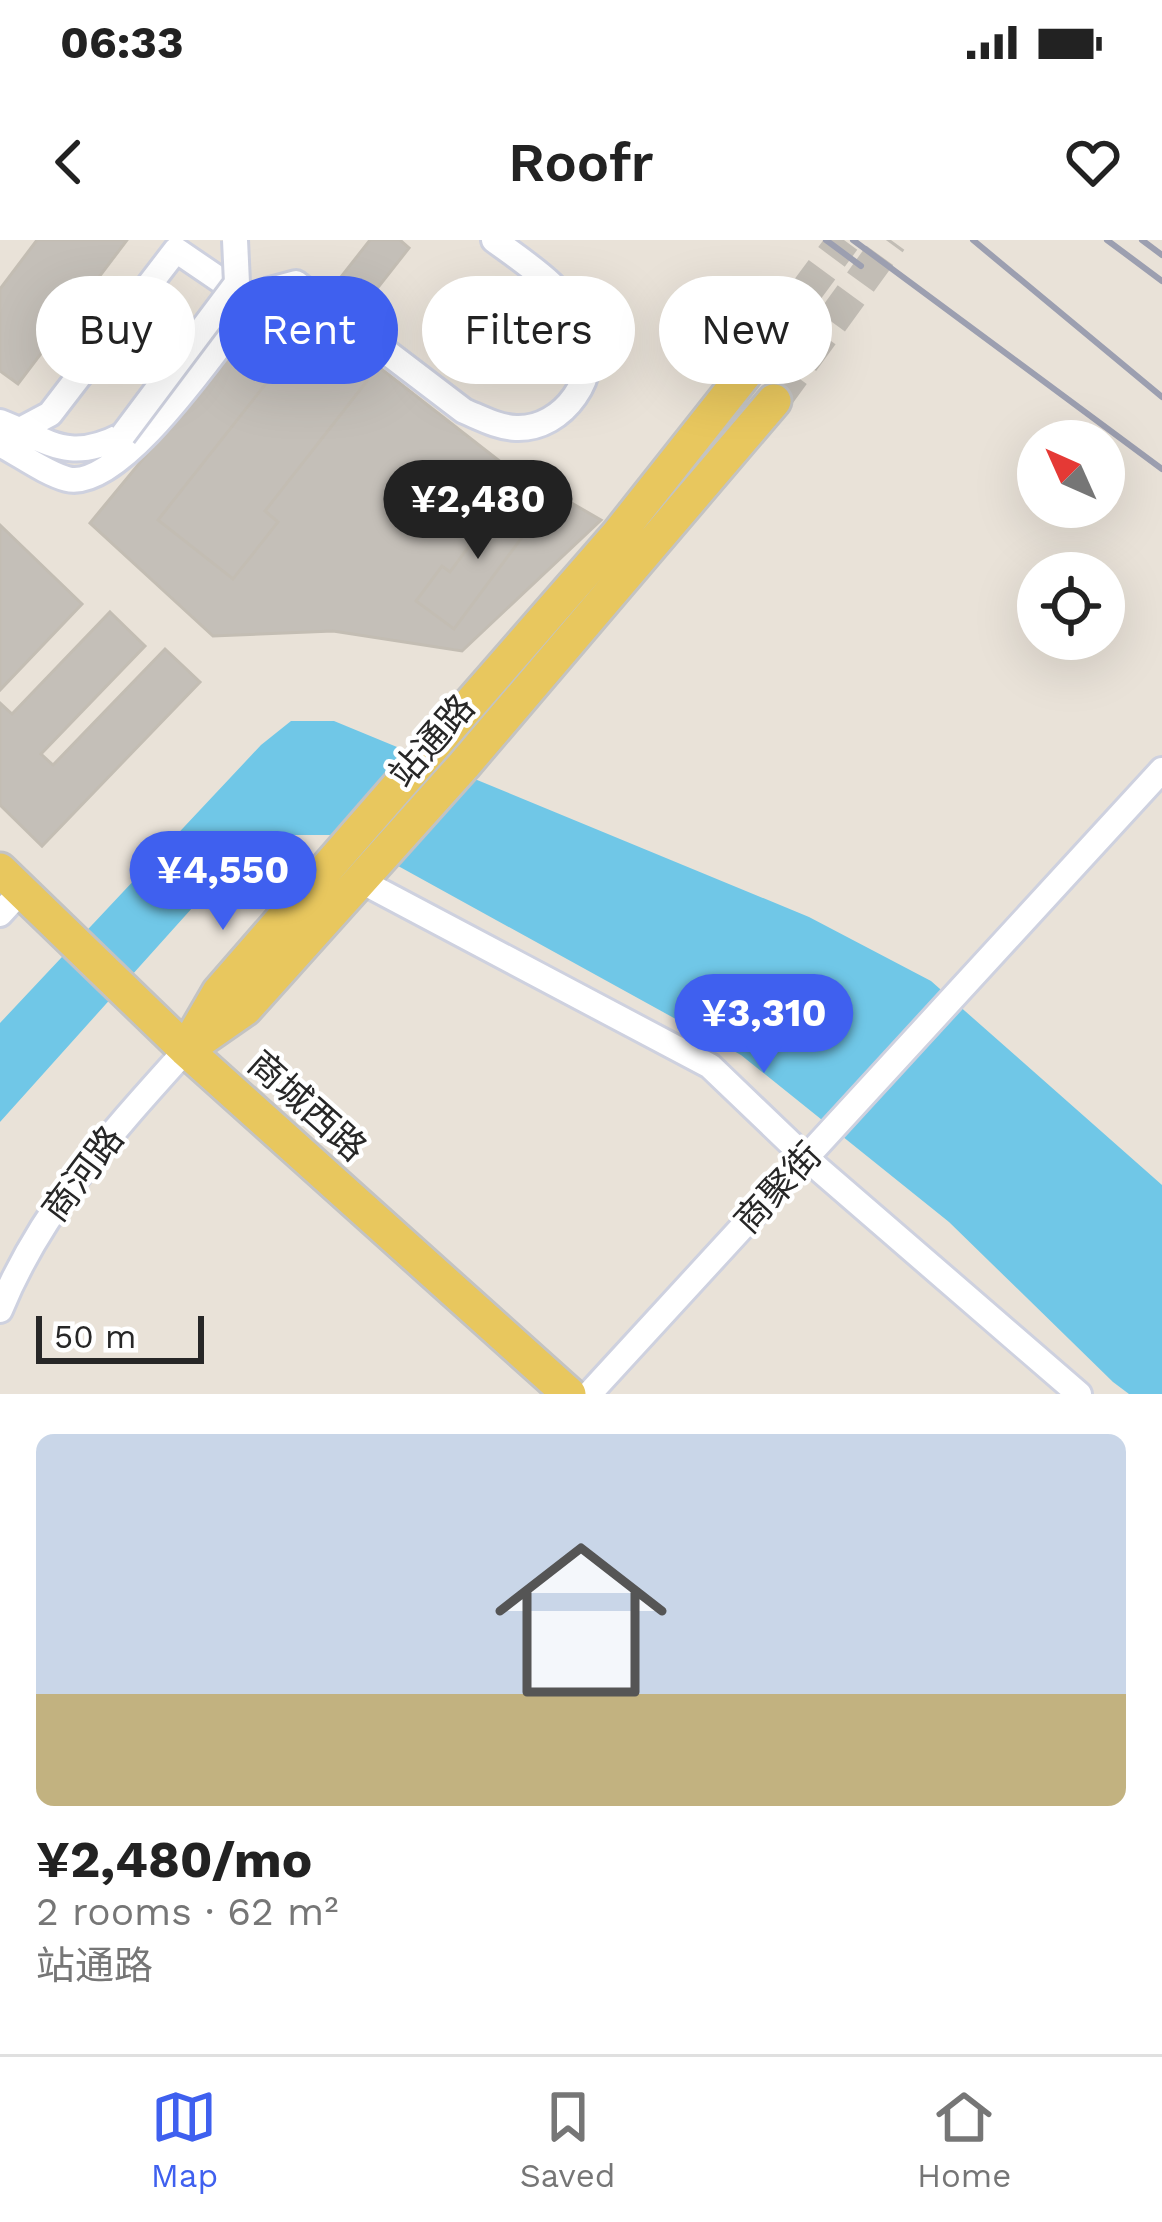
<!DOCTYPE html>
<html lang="en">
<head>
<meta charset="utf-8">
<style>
  :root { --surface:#fff; --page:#f6f6f6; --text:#222; --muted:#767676; --line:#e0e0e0; --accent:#3f60ef }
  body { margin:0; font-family:"Work Sans","Noto Sans SC",sans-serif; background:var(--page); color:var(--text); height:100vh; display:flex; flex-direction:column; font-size:45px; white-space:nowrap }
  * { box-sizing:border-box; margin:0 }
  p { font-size:39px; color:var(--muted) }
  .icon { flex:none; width:66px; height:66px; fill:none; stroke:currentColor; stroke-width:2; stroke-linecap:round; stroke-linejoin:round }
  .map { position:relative; height:1154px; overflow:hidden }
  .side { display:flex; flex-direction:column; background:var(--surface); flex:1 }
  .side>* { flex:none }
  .hud { position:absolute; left:36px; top:36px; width:1092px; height:108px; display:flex; gap:24px }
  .needle { width:78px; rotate:315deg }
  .tools { position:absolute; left:1017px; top:180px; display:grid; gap:24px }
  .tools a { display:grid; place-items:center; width:108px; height:108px; border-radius:50%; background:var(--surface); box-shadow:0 12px 48px #0002; font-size:60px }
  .scale { position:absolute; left:36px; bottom:30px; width:168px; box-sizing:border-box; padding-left:12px; border:6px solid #272727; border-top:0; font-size:33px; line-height:42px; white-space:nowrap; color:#272727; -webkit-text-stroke:9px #fff; paint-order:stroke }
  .price { position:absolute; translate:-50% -102px; padding:0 27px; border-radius:42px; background:var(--accent); color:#fff; font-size:39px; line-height:78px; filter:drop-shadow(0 3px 6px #0008) }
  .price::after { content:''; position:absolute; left:50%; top:72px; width:36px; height:27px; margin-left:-18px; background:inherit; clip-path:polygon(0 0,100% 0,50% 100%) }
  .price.current { background:#222; color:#fff }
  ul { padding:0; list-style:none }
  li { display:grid; align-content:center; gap:24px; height:636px; padding:0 36px }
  li span { display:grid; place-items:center; height:372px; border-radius:18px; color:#555 }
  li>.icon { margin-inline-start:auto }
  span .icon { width:216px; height:216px; fill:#fffc; stroke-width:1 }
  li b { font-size:51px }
  .pill { padding:0 42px; border-radius:54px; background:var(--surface); box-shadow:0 12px 48px #0002; font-size:42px; line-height:108px }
  .pill.current { background:var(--accent); color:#fff }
  .status { display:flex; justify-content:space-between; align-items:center; height:84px; padding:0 60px; background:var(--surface); direction:ltr }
  .status svg { height:33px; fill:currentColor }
  header { display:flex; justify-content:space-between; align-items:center; height:156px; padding:0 36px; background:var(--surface); font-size:54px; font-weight:600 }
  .dock { display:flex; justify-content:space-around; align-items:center; height:168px; border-top:3px solid var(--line); background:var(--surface); font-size:33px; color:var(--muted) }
  .dock a { display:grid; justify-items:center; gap:6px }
  .dock .current { color:var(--accent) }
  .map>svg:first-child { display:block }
  .water { fill:#70c7e7 }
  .building { fill:#c4bfb8; stroke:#c3bdb3; stroke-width:3 }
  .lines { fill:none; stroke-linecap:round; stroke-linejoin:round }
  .major-tunnel { stroke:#c2bdb5; stroke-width:33; stroke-dasharray:33 16; stroke-linecap:butt }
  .minor-casing { stroke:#ced1df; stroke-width:30 }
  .major-casing { stroke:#c3c3c3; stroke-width:39 }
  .minor { stroke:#fff; stroke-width:24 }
  .major { stroke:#e8c75e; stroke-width:33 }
  .rail { stroke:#9c9fb0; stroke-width:6 }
  .minor-bridge-casing { stroke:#ced1df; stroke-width:30; stroke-linecap:butt }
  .minor-bridge { stroke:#fff; stroke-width:24 }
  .labels { text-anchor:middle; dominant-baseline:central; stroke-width:9; stroke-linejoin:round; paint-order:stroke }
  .street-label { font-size:36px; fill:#272727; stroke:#fff }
</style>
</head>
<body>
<div class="status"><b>06:33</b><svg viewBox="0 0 49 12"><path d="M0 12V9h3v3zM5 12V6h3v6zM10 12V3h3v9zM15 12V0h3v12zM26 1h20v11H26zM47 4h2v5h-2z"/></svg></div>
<header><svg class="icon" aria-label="back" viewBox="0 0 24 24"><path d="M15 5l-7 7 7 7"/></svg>Roofr<svg class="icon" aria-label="heart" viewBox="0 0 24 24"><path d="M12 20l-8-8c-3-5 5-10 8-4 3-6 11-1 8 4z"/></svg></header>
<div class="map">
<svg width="1162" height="1154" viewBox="0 0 1162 1154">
  <rect width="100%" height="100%" fill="#e9e2d8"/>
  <path class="water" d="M291,481H334L809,677L931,741L1162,945V1154H1129L1113,1142L949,982L741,815L342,595H288L246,608L0,882V783L261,505Z"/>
  <path class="building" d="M37,0H127L18,144L0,131V49Z
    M370,0H400L409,8L354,78L326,56Z
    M298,64L502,223L601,280L462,411L333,391L213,396L90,283L267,69Z
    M306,93L367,141L265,271L278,282L233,339L158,280Z
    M510,251L540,273L454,389L416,361L442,326L450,332Z
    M0,285L82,364L0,450Z
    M110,372L145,406L41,514L53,525L165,409L200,442L42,606L0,565V463L12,474Z"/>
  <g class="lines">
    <path class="major-tunnel" d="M744,135L844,0
      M774,161L891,0"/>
    <defs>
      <path id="minor" d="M0,182C51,202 69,223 123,195
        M20,190L50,174L176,10L248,59
        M0,204C21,215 45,233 67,239C121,253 221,101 253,62L270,50L296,43L464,171C481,178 497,187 516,188C564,190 602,134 585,90C568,50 528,25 494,0
        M361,641L710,826L806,918L1079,1154
        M0,674L22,650
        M0,1070C41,969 114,890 186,810
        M589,1154L1162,530"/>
      <path id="major" d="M0,630L186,810L569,1154
        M190,802L219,752L619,293L744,135
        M186,810L245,769L464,525L774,161"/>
    </defs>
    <use href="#minor" class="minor-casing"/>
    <use href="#major" class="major-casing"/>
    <use href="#minor" class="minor"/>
    <use href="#major" class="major"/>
    <path class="rail" d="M826,0L861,26
      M853,0L1162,229
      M973,0L1162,157
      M1107,0L1162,41
      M1142,0L1162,15"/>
    <defs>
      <path id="minor-bridge" d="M123,195L237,43L235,0"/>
    </defs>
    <use href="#minor-bridge" class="minor-bridge-casing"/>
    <use href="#minor-bridge" class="minor-bridge"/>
  </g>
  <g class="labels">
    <g class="street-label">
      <text transform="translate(432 501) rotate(-49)">站通路</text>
      <text transform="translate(307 866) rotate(42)">商城西路</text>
      <text transform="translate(83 934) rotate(-53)">商河路</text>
      <text transform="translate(778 948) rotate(-47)">商聚街</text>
    </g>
  </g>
</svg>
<div class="tools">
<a><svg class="needle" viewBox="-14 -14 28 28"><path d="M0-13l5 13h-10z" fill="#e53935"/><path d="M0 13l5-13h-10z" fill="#767676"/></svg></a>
<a><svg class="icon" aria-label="locate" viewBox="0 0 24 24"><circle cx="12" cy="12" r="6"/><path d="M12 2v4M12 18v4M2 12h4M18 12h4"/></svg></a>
</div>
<div class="scale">50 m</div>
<b class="price current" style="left:478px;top:322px">¥2,480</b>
<b class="price" style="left:223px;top:693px">¥4,550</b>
<b class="price" style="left:764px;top:836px">¥3,310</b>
<div class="hud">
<a class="pill">Buy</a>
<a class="pill current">Rent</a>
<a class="pill">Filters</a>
<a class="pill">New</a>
</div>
</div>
<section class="side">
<ul>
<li><span style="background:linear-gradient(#c9d6e8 70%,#c2b280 0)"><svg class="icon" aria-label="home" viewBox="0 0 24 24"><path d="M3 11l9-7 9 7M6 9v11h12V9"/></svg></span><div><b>¥2,480/mo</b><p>2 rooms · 62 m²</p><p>站通路</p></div></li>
</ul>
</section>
<nav class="dock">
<a class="current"><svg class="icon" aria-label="map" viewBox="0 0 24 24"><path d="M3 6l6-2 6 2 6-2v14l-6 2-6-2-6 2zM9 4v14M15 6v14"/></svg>Map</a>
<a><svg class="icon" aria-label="saved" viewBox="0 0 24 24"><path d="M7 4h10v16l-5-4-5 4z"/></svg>Saved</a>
<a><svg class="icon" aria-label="home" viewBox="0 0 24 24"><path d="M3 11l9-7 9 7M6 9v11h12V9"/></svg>Home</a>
</nav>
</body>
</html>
